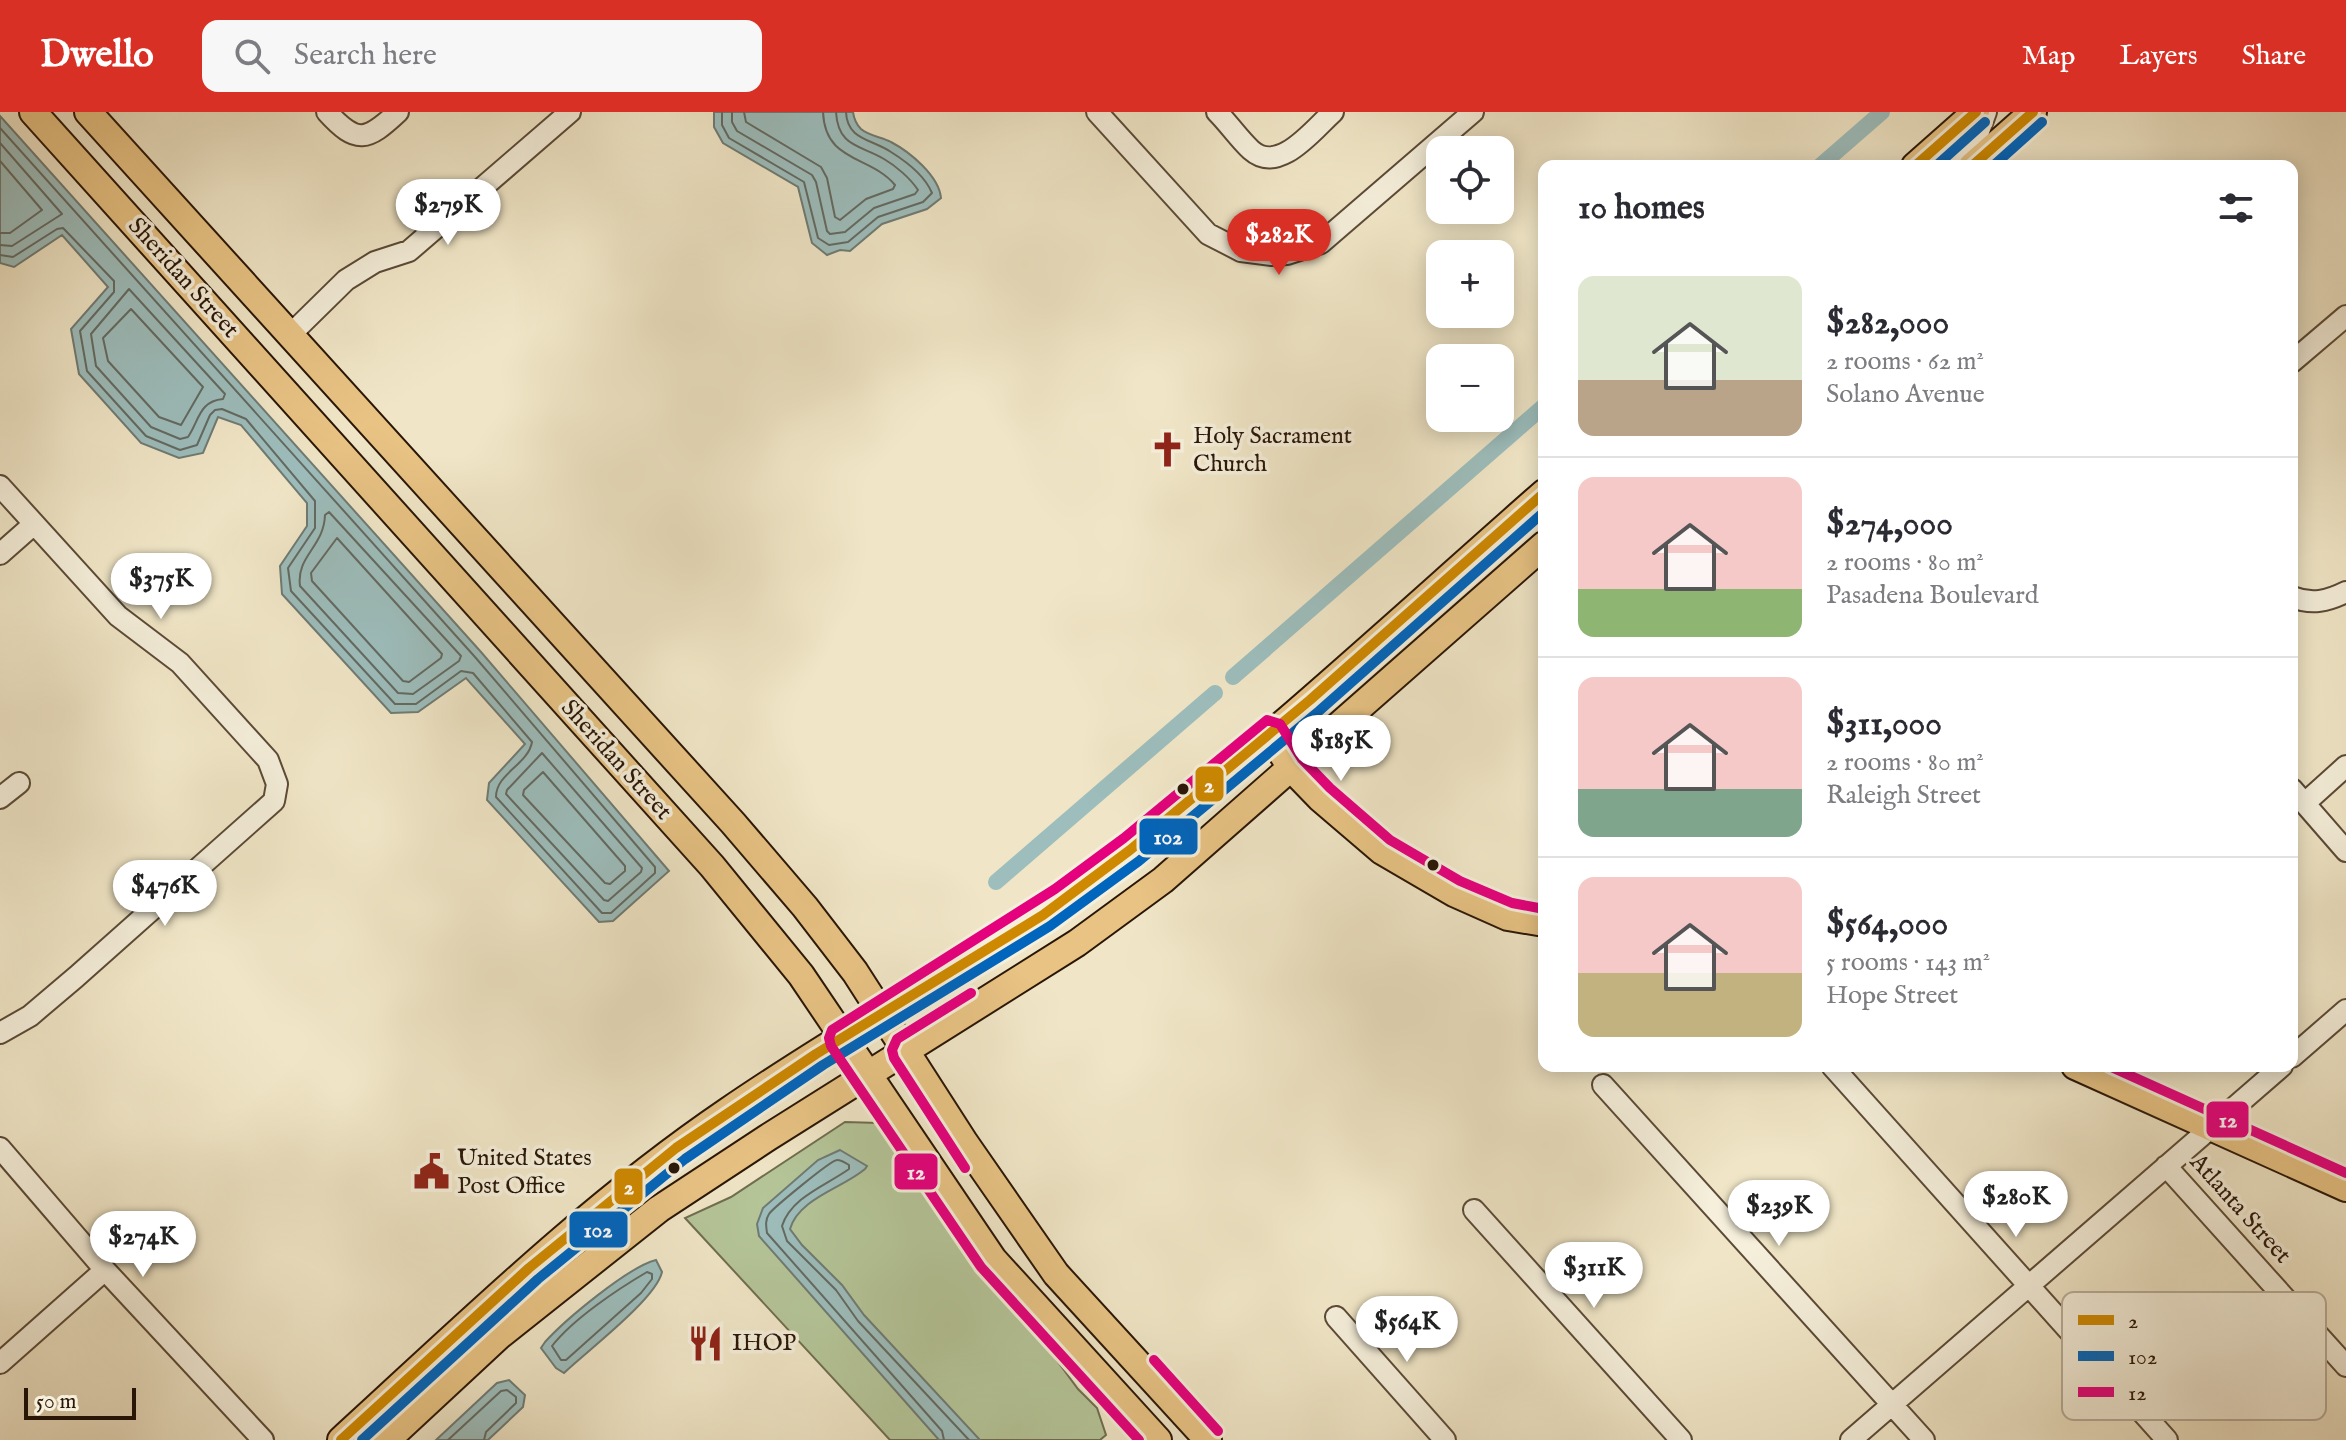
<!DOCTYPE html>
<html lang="en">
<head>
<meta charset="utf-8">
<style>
  :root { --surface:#fff; --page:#f7f7f7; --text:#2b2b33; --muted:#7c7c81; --line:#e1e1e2; --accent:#d93025 }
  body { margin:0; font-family:"IM FELL English",serif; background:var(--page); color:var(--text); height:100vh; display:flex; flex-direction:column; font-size:30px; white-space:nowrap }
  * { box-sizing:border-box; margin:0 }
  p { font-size:26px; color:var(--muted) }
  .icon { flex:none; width:44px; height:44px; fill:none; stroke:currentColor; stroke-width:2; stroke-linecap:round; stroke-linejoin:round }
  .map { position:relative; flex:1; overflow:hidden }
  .panel { position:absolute; left:1538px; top:48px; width:760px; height:912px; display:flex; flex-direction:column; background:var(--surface); border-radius:16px; box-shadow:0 4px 20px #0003 }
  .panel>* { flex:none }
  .buttons { position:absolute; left:1426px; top:24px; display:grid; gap:16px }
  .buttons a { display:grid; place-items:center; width:88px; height:88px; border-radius:16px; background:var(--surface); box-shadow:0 4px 20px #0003; font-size:40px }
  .scale { position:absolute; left:24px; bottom:20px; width:112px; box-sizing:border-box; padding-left:8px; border:4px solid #291607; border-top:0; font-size:22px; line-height:28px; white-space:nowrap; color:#291607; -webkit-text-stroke:6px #f5efdb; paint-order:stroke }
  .price { position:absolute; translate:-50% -68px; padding:0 18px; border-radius:28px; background:#fff; color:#222; font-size:26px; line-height:52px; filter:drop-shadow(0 2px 4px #0008) }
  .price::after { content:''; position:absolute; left:50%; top:48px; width:24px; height:18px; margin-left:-12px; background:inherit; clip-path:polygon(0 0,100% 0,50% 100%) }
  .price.active { background:var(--accent); color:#fff }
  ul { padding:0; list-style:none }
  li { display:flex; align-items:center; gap:24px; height:200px; padding:0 40px }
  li+li { border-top:2px solid var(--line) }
  li span { display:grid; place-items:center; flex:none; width:224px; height:160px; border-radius:16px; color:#555 }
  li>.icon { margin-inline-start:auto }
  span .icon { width:96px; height:96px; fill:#fffc; stroke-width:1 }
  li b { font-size:34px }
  h2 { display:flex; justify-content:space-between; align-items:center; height:96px; padding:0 40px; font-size:34px }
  header { display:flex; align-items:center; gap:48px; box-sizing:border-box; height:112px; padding:0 40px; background:var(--accent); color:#fff }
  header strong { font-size:38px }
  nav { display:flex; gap:44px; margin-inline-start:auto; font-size:28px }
  .search { width:560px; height:72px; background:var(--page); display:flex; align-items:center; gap:20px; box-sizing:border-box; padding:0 28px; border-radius:16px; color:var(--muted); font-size:30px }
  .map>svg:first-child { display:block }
  .green { fill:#b5c699; stroke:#6f6e50; stroke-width:2 }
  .water { fill:#9dbebd; stroke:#6f7b74; stroke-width:2 }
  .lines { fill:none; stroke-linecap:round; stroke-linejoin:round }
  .shore { stroke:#636a62; stroke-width:2 }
  .canal { stroke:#9dbebd; stroke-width:16 }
  .minor-casing { stroke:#5b4a37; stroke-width:24 }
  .major-casing { stroke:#291607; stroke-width:30 }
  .minor { stroke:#f5efdb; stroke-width:20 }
  .major { stroke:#e8c384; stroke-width:26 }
  .bus-1-casing { stroke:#f5efdb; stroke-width:16 }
  .bus-2-casing { stroke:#f5efdb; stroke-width:16 }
  .bus-3-casing { stroke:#f5efdb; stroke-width:16 }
  .bus-1 { stroke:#ce8901; stroke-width:10 }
  .bus-2 { stroke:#0065bd; stroke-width:10 }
  .bus-3 { stroke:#e5007d; stroke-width:10 }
  .bus-dot { fill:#291607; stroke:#f5efdb; stroke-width:3 }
  .labels { text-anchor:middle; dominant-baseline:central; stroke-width:7; stroke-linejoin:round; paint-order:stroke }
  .street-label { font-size:24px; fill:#291607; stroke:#f5efdb }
  .poi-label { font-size:24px; fill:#291607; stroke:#f5efdb; text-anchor:start }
  .key { fill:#f5efdb; stroke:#b8ae9b; stroke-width:2 }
  .key-label { font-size:22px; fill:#291607 }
  .line-badge { stroke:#f5efdb; stroke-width:3 }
  .badge-label { font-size:22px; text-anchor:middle; font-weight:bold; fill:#fff }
</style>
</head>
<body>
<header>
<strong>Dwello</strong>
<div class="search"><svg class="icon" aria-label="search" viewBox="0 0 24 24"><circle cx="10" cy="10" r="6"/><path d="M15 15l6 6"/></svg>Search here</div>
<nav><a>Map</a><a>Layers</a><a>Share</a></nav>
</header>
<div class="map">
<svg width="2346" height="1328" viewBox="0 0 2346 1328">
  <rect width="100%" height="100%" fill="#f0e6c7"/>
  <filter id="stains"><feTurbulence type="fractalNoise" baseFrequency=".0025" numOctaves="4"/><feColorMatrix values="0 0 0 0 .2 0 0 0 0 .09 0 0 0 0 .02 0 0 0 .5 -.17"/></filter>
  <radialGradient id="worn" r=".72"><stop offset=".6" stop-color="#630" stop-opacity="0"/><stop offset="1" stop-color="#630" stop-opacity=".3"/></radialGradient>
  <path class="green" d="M845,1010L879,1011L944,1107L1033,1216L1078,1277L1097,1296L1106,1323L1100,1328H890L685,1106L731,1085Z"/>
  <path class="water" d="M714,0H853C854,7 856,12 861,17C869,24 882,25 891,30C910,40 939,64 941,86L927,97L882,112L850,139L840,138L827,143L812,131L798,75L723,31L714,15Z
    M0,4L481,540L669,759L613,809L599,810L487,688L489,671L525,632L466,566L418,600L391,601L282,482L280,454L307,414V391L241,313L218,305L203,341L179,346L141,331L79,262L71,217L108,175L62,123L14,155L0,151Z
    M840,1038L867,1054L865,1057C843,1076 799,1086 790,1117L802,1133L842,1173L864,1203L980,1328H939L759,1124L757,1112L763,1096L818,1048Z
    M656,1148L662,1160C656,1187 587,1239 564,1261L556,1256L541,1236L545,1230C565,1208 628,1155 656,1148Z
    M509,1268L525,1283L523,1295L488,1328H436L497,1271Z"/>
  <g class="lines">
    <path class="shore" d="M722,0V13L729,26L804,70L818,126L829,133L848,130L878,105L923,90L932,81C925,64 907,50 891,40C872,27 847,28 846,0
      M732,0V10L737,19L812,63L816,70L827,119L830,122L845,120L874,96L915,82L918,78C910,66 896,54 884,47C860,33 838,35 836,0
      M744,0L746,10L821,55L827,66L835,105L840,108L866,87L893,77L895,73C870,43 825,51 823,0
      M0,16L475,545L655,755V761L611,801H602L496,685C496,661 528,653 532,630L473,561L461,559L416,592H395L291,479L288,456L315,416V389L246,307L222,297L215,298L210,303L197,333L180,338L146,324L87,259L80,219L114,180V169L63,116L57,117L13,145L0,143
      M0,31L62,102L12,134L0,133
      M0,49L42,98L10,121H0
      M129,177L225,282L223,287C199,289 199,309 188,325L180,327L151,315L96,254L91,222Z
      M131,197L203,275L181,313L159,305L108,249L103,226Z
      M329,400L461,544L459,549L413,582L398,581L300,474C296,444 324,435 325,403Z
      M337,426L442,542L441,546L409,570L403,569L312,469L311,461Z
      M542,641L642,756L641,760L608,789L604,788L506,682L507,678Z
      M543,660L625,754V759L610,772L605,771L523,683L524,678Z
      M647,1160L652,1162V1167L641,1181L566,1248H561L552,1234C573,1207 618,1177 647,1160Z
      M448,1328L501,1279L507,1278L516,1285V1291L486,1320L484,1328
      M944,1328L942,1319L767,1121C766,1114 765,1108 769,1102C772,1097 831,1048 837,1048C841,1048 846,1051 849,1053V1057C827,1073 791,1085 782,1114L787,1129L836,1178L858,1209L969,1328"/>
    <path class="canal" d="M1820,54L1882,0
      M1233,565L1544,294
      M996,770L1215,581"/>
    <defs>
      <path id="minor" d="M327,0C357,33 367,29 398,0
        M1097,0L1208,122L1241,139L1272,143L1287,142L1321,131L1473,0
        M1217,0C1229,12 1239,27 1251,38C1279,63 1313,18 1333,0
        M1942,54L1978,22L1986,0
        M290,223L346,168L375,150L409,139L570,0
        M2292,250L2346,204
        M0,374L118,504L180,551L268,648L277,672L274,689L76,865L30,904L0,921
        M0,442L34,412
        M2292,485C2312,493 2328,489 2346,480
        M2292,677L2346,739
        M0,686L19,671
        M2305,691L2346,654
        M2292,945L2346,898
        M1832,954L2167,1328
        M1603,973L1924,1328
        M0,1036L105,1158L263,1328
        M2166,1054L2346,1254
        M1474,1098L1681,1328
        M1336,1205L1445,1328
        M0,1251L105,1158
        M1851,1328L2282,954"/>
      <path id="major" d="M33,0L712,754L801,863L993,1147L1158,1328
        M88,0L733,711L805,795L855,860L965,1031L1056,1162L1208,1328
        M1915,54L1976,0
        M1972,54L2033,0
        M1270,622L1291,656L1320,686L1382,739L1454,781L1508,805L1544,811
        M2075,954L2346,1076
        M341,1328C466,1214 588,1094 728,999C805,946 885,899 963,851C998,829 1035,810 1068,785C1235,662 1388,518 1544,381
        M387,1328L499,1224L659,1097L767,1026L1077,831L1163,768L1544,433"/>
    </defs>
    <use href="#minor" class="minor-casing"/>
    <use href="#major" class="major-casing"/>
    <use href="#minor" class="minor"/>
    <use href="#major" class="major"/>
    <defs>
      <path id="bus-1" d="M1915,54L1976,0
        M1972,54L2033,0
        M341,1328L529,1156L676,1036L816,942L1043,803L1130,738L1310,588L1544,381"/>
      <path id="bus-2" d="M1936,54L1985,10
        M1993,54L2042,10
        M362,1328L538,1167L685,1047L823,953L1050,814L1139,749L1319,599L1544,400"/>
      <path id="bus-3" d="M2109,954L2346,1061
        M965,1056L894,946L892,938L897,927L971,881
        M1154,1248L1218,1319
        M1139,1328L981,1155L831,934L829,926L832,918L1055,777L1124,726L1267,608L1280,612L1302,647L1330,676L1390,728L1460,769L1512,791L1544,797"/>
    </defs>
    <use href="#bus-1" class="bus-1-casing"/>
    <use href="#bus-2" class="bus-2-casing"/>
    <use href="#bus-3" class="bus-3-casing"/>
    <use href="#bus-1" class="bus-1"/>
    <use href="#bus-2" class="bus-2"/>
    <use href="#bus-3" class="bus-3"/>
  </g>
  <defs>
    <symbol id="church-bare" viewBox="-9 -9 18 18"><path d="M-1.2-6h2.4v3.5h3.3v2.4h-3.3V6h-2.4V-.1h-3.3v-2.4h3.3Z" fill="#8f2418" stroke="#f5efdb" stroke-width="2.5" paint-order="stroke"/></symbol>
    <symbol id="civic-bare" viewBox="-9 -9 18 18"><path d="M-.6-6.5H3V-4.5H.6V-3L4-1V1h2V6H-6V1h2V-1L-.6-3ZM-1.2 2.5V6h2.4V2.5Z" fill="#8f2418" stroke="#f5efdb" stroke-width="2.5" paint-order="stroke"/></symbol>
    <symbol id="restaurant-bare" viewBox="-9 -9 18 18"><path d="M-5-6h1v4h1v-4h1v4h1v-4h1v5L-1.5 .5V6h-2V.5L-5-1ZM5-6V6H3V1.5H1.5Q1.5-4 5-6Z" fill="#8f2418" stroke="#f5efdb" stroke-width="2.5" paint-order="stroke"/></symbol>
  </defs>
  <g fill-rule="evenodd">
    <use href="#church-bare" x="1142" y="312" width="51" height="51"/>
    <use href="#civic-bare" x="406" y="1034" width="51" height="51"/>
    <use href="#restaurant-bare" x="680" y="1206" width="51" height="51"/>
  </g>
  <g class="bus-dot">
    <circle cx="1183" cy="677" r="7"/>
    <circle cx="1433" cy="753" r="7"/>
    <circle cx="674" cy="1056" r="7"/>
  </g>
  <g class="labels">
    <g class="street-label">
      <text transform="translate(183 166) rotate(48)">Sheridan Street</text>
      <text transform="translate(616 648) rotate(48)">Sheridan Street</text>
      <text transform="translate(2240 1097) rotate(48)">Atlanta Street</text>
    </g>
    <g class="poi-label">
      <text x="1193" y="324">Holy Sacrament<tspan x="1193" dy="28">Church</tspan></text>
      <text x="457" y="1046">United States<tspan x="457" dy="28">Post Office</tspan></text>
      <text x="732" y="1231">IHOP</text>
    </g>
  </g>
  <rect x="2062" y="1180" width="264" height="128" rx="12" class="key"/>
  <rect x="2078" y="1203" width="36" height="10" fill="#ce8901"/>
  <rect x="2078" y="1239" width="36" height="10" fill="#0065bd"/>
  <rect x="2078" y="1275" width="36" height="10" fill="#e5007d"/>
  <g class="key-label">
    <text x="2128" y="1216">2</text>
    <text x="2128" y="1252">102</text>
    <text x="2128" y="1288">12</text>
  </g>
  <g class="line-badge">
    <rect x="1194" y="653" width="31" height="38" rx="8" fill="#ce8901"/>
    <rect x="1138" y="705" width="61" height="39" rx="8" fill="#0065bd"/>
    <rect x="2205" y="988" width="45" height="39" rx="8" fill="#e5007d"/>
    <rect x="893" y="1040" width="46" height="39" rx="8" fill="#e5007d"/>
    <rect x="613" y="1055" width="31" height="39" rx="8" fill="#ce8901"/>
    <rect x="568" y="1098" width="61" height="39" rx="8" fill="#0065bd"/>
  </g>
  <g class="badge-label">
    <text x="1209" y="680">2</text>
    <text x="1168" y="732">102</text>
    <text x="2228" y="1015">12</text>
    <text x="916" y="1067">12</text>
    <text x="629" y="1082">2</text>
    <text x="598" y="1125">102</text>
  </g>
  <rect width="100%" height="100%" filter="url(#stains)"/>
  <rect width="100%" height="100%" fill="url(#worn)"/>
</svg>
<div class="buttons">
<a><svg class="icon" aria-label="locate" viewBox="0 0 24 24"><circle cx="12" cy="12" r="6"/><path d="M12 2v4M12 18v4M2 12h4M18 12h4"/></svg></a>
<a>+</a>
<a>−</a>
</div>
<div class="scale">50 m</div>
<b class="price" style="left:448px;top:135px">$279K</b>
<b class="price active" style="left:1279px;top:165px">$282K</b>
<b class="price" style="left:161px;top:509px">$375K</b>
<b class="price" style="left:1341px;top:671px">$185K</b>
<b class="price" style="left:165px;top:816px">$476K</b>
<b class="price" style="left:2016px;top:1127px">$280K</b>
<b class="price" style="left:1779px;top:1136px">$239K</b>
<b class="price" style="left:143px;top:1167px">$274K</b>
<b class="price" style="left:1594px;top:1198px">$311K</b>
<b class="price" style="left:1407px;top:1252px">$564K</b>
<section class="panel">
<h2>10 homes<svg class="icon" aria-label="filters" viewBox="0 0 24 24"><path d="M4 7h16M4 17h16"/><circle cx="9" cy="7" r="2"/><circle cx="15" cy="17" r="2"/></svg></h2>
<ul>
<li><span style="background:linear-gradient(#dfe7d0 65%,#b9a48a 0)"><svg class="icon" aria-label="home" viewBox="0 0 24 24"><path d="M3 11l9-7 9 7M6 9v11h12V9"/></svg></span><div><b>$282,000</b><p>2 rooms · 62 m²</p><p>Solano Avenue</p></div></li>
<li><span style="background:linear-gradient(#f6c9c9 70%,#8fb573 0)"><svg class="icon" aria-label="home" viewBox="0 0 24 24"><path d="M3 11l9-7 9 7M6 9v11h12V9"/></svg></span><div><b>$274,000</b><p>2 rooms · 80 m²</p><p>Pasadena Boulevard</p></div></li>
<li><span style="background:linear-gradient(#f6c9c9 70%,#7fa58c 0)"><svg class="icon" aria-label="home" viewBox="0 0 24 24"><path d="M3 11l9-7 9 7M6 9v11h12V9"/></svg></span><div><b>$311,000</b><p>2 rooms · 80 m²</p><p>Raleigh Street</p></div></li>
<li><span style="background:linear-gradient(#f6c9c9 60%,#c2b280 0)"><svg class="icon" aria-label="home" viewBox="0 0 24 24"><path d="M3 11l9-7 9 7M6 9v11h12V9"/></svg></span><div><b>$564,000</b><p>5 rooms · 143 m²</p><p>Hope Street</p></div></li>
</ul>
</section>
</div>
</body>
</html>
